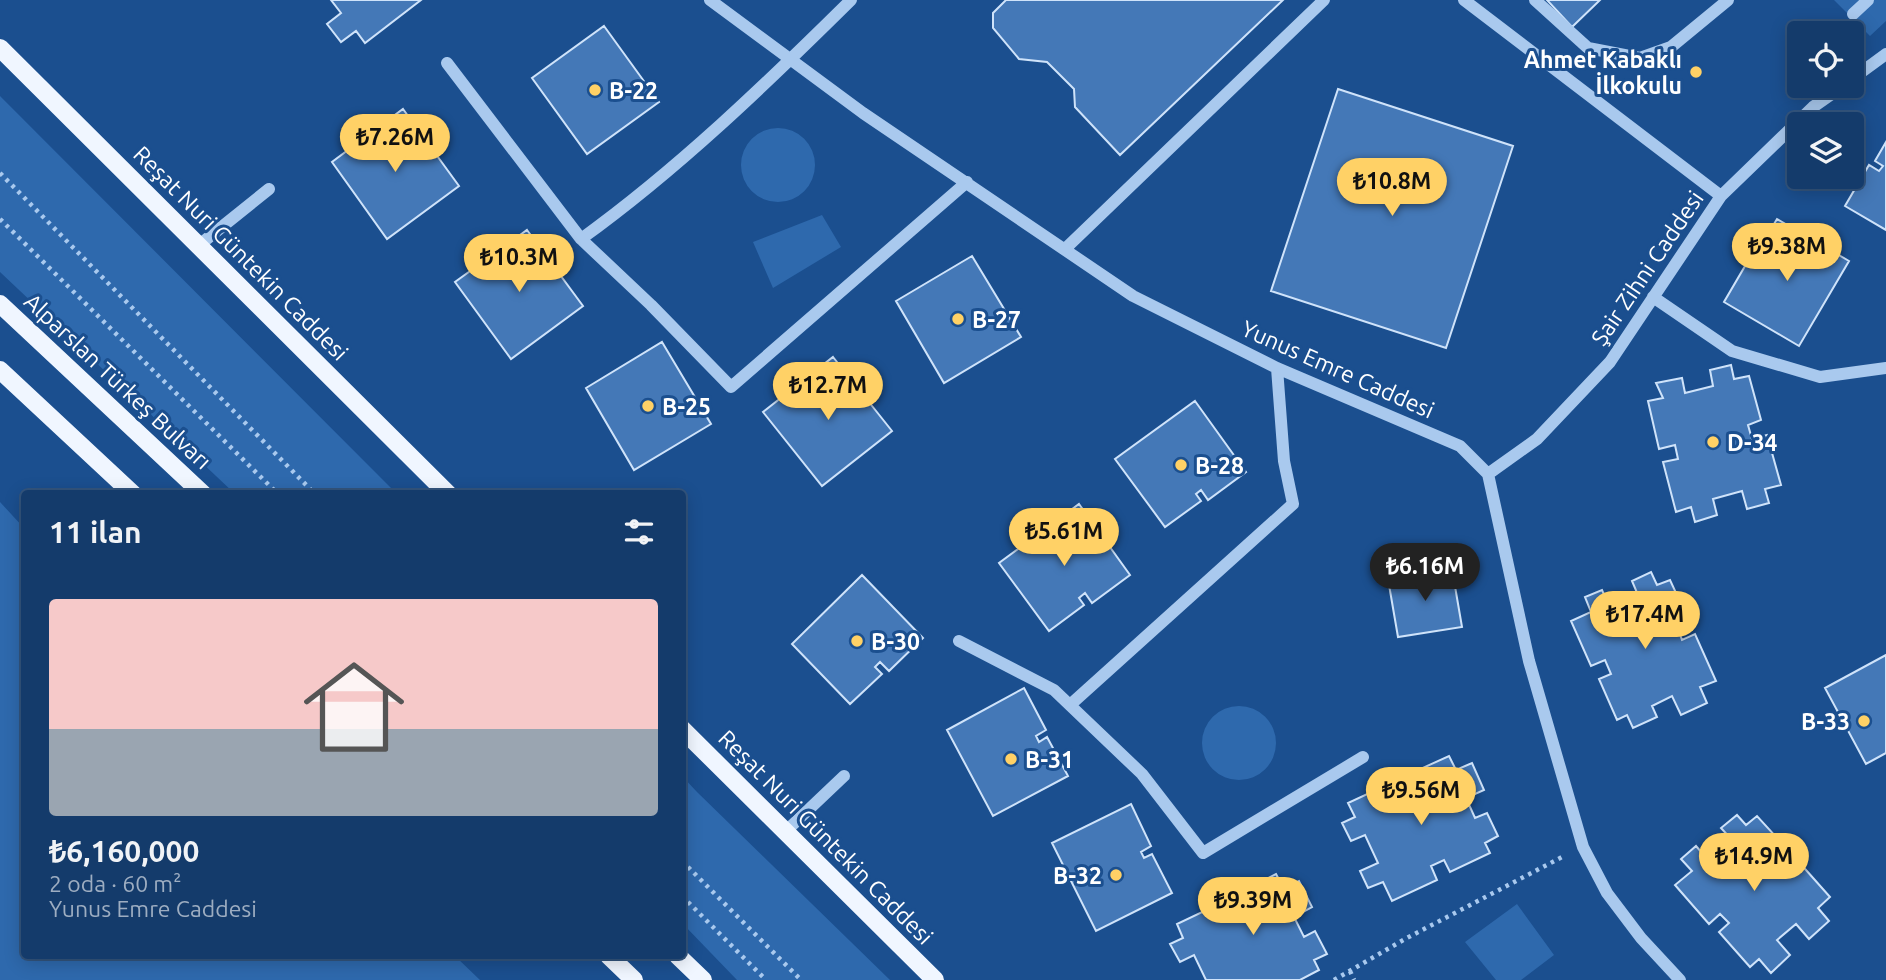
<!DOCTYPE html>
<html lang="tr">
<head>
<meta charset="utf-8">
<style>
  :root { --surface:#143b6b; --page:#214673; --text:#f1f3f6; --muted:#9dadc1; --line:#33557e; --accent:#ffd166 }
  body { margin:0; font-family:Ubuntu,sans-serif; background:var(--page); color:var(--text); height:100vh; display:flex; flex-direction:column; font-size:26px; white-space:nowrap }
  * { box-sizing:border-box; margin:0 }
  p { font-size:23px; color:var(--muted) }
  .icon { flex:none; width:38px; height:38px; fill:none; stroke:currentColor; stroke-width:2; stroke-linecap:round; stroke-linejoin:round }
  .map { position:relative; flex:1; overflow:hidden }
  .drawer { position:absolute; left:21px; top:490px; width:665px; height:469px; display:flex; flex-direction:column; background:var(--surface); border-radius:7px; box-shadow:0 4px 18px #0003,0 0 0 2px var(--line) }
  .drawer>* { flex:none }
  .buttons { position:absolute; left:1787px; top:21px; display:grid; gap:14px }
  .buttons a { display:grid; place-items:center; width:77px; height:77px; border-radius:7px; background:var(--surface); box-shadow:0 4px 18px #0003,0 0 0 2px var(--line); font-size:35px }
  .price { position:absolute; translate:-50% -60px; padding:0 16px; border-radius:24px; background:var(--accent); color:#111; font-size:23px; line-height:46px; filter:drop-shadow(0 2px 4px #0008) }
  .price::after { content:''; position:absolute; left:50%; top:42px; width:21px; height:16px; margin-left:-10px; background:inherit; clip-path:polygon(0 0,100% 0,50% 100%) }
  .price.selected { background:#222; color:#fff }
  ul { padding:0; list-style:none }
  li { display:grid; align-content:center; gap:14px; height:371px; padding:0 28px }
  li+li { border-top:2px solid var(--line) }
  li span { display:grid; place-items:center; height:217px; border-radius:7px; color:#555 }
  li>.icon { margin-inline-start:auto }
  span .icon { width:126px; height:126px; fill:#fffc; stroke-width:1 }
  li b { font-size:30px }
  h2 { display:flex; justify-content:space-between; align-items:center; height:84px; padding:0 28px; font-size:30px }
  .map>svg:first-child { display:block }
  .green { fill:#2e69ad }
  .building { fill:#4478b7; stroke:#cfe3fa; stroke-width:2 }
  .lines { fill:none; stroke-linecap:round; stroke-linejoin:round }
  .path { stroke:#a9c9ee; stroke-width:4.5; stroke-dasharray:3.5 5; stroke-linecap:butt }
  .minor { stroke:#a9c9ee; stroke-width:12 }
  .major { stroke:#f0f6ff; stroke-width:18 }
  .poi-dot { fill:#ffd166; stroke:#1b4f8f; stroke-width:2.5 }
  .labels { text-anchor:middle; dominant-baseline:central; stroke-width:6; stroke-linejoin:round; paint-order:stroke }
  .poi-label { font-size:23px; font-weight:bold; fill:#fff; stroke:#1b4f8f; text-anchor:start }
  .street-label { font-size:23px; fill:#fff; stroke:#1b4f8f }
</style>
</head>
<body>
<div class="map">
<svg width="1886" height="980" viewBox="0 0 1886 980">
  <rect width="100%" height="100%" fill="#1b4f8f"/>
  <path class="green" d="M1834,0H1886V21L1870,36Z
    M0,96L396,493H234L0,272Z
    M741 165a37 37 0 1 1 74 0a37 37 0 1 1-74 0Z
    M822,215L841,247L773,288L753,242Z
    M0,502L24,528V956H455L480,980H0Z
    M1202 743a37 37 0 1 1 74 0a37 37 0 1 1-74 0Z
    M683,777L697,792L890,980H737L683,924Z
    M1517,904L1554,955L1521,980H1496L1465,942Z"/>
  <path class="building" d="M331,0H421L365,43L356,31L341,42L327,24L341,13Z
    M1006,0H1283L1120,155L1075,107L1074,89L1047,62L1019,59L993,28V13Z
    M1547,0H1600L1572,27Z
    M604,26L659,102L587,154L532,78Z
    M1338,89L1513,146L1446,348L1271,291Z
    M403,109L459,186L387,239L332,162Z
    M1886,142V230L1845,206L1869,165L1879,171L1883,166L1875,161Z
    M1777,219L1849,261L1799,346L1724,302L1748,261L1758,267L1762,261L1754,257Z
    M527,230L583,306L511,359L455,282Z
    M972,256L1021,337L944,383L896,301Z
    M662,342L711,424L634,470L586,388Z
    M833,357L892,431L822,486L763,412Z
    M1731,365L1734,379L1749,376L1761,420L1748,425L1752,439L1767,435L1781,485L1765,489L1769,503L1747,509L1742,491L1713,499L1717,515L1695,522L1691,507L1676,512L1663,462L1678,459L1675,445L1659,449L1648,401L1663,398L1656,383L1682,378L1685,393L1713,386L1710,370Z
    M1195,401L1246,472L1208,500L1201,490L1196,494L1201,501L1165,527L1115,459Z
    M1079,504L1130,575L1092,603L1085,593L1079,598L1084,605L1049,631L999,563Z
    M1452,569L1462,627L1398,637L1388,579Z
    M1651,572L1657,585L1670,580L1690,623L1678,629L1682,640L1695,634L1716,681L1700,687L1707,703L1681,715L1672,696L1652,706L1657,717L1633,728L1627,715L1617,720L1599,679L1611,674L1605,660L1591,666L1571,621L1591,612L1585,597L1602,590L1610,608L1638,595L1632,581Z
    M862,575L923,638L889,671L880,662L875,667L882,674L850,704L792,644Z
    M1886,655V753L1866,764L1825,688Z
    M1024,688L1046,730L1036,736L1039,742L1047,737L1068,776L993,816L947,730Z
    M1449,756L1456,770L1472,763L1484,790L1466,798L1475,818L1487,813L1498,836L1485,843L1490,853L1450,872L1444,860L1431,866L1437,880L1392,901L1383,882L1368,888L1360,871L1378,863L1365,835L1351,841L1342,823L1355,817L1348,803L1393,782L1398,795L1409,789L1403,777Z
    M1131,804L1151,846L1141,852L1144,858L1152,854L1172,893L1096,931L1052,843Z
    M1737,815L1746,825L1757,816L1789,851L1779,860L1788,870L1798,861L1830,897L1818,908L1829,921L1809,939L1796,924L1777,940L1790,955L1771,973L1759,959L1750,967L1719,932L1729,923L1720,914L1709,924L1675,885L1692,871L1681,859L1696,846L1709,861L1732,840L1721,828Z
    M1276,874L1284,889L1299,881L1312,907L1294,917L1304,937L1315,931L1327,954L1314,960L1319,970L1300,980H1206L1194,955L1180,962L1170,944L1183,938L1177,924L1221,903L1226,914L1237,909L1231,897Z"/>
  <g class="lines">
    <path class="path" d="M0,173L315,494
      M0,219L278,494
      M682,861L801,980
      M682,896L766,980
      M1350,971L1354,980
      M1334,980L1405,939L1564,856"/>
    <path class="minor" d="M710,0L863,113L1133,296L1277,368L1460,446L1488,474L1529,661L1583,847L1607,893L1641,938L1680,980
      M1464,0L1721,196
      M1535,0L1588,48L1640,58L1671,47L1728,0
      M1853,14L1868,0
      M447,63L581,239C678,169 766,84 851,0
      M1852,79L1886,54
      M581,239L651,305L731,387L967,182
      M198,246L269,189
      M1066,248L1324,0
      M1653,297L1732,351L1820,377L1886,368
      M1488,474L1537,439L1610,362L1721,196L1813,107L1843,86
      M959,641L1054,690L1142,774L1203,853L1363,757
      M1070,705L1293,504L1284,461L1277,368
      M785,832L844,776"/>
    <path class="major" d="M0,48L448,494
      M0,304L203,494
      M0,370L133,494
      M682,729L935,980
      M609,956L634,980
      M678,956L703,980"/>
  </g>
  <g class="poi-dot">
    <circle cx="1696" cy="72" r="7"/>
    <circle cx="595" cy="90" r="7"/>
    <circle cx="958" cy="319" r="7"/>
    <circle cx="648" cy="406" r="7"/>
    <circle cx="1713" cy="442" r="7"/>
    <circle cx="1181" cy="465" r="7"/>
    <circle cx="857" cy="641" r="7"/>
    <circle cx="1864" cy="721" r="7"/>
    <circle cx="1011" cy="759" r="7"/>
    <circle cx="1116" cy="875" r="7"/>
  </g>
  <g class="labels">
    <g class="poi-label">
      <text x="1682" y="59" text-anchor="end">Ahmet Kabaklı<tspan x="1682" dy="26">İlkokulu</tspan></text>
      <text x="609" y="90">B-22</text>
      <text x="972" y="319">B-27</text>
      <text x="662" y="406">B-25</text>
      <text x="1727" y="442">D-34</text>
      <text x="1195" y="465">B-28</text>
      <text x="871" y="641">B-30</text>
      <text x="1850" y="721" text-anchor="end">B-33</text>
      <text x="1025" y="759">B-31</text>
      <text x="1102" y="875" text-anchor="end">B-32</text>
    </g>
    <g class="street-label">
      <text transform="translate(241 253) rotate(45)">Reşat Nuri Güntekin Caddesi</text>
      <text transform="translate(1647 268) rotate(-56)">Şair Zihni Caddesi</text>
      <text transform="translate(1338 369) rotate(24)">Yunus Emre Caddesi</text>
      <text transform="translate(118 381) rotate(43)">Alparslan Türkeş Bulvarı</text>
      <text transform="translate(826 837) rotate(45)">Reşat Nuri Güntekin Caddesi</text>
    </g>
  </g>
</svg>
<div class="buttons">
<a><svg class="icon" aria-label="locate" viewBox="0 0 24 24"><circle cx="12" cy="12" r="6"/><path d="M12 2v4M12 18v4M2 12h4M18 12h4"/></svg></a>
<a><svg class="icon" aria-label="layers" viewBox="0 0 24 24"><path d="M12 4l9 5-9 5-9-5zM3 14l9 5 9-5"/></svg></a>
</div>
<b class="price" style="left:395px;top:174px">₺7.26M</b>
<b class="price" style="left:1392px;top:218px">₺10.8M</b>
<b class="price" style="left:1787px;top:283px">₺9.38M</b>
<b class="price" style="left:519px;top:294px">₺10.3M</b>
<b class="price" style="left:828px;top:422px">₺12.7M</b>
<b class="price" style="left:1064px;top:568px">₺5.61M</b>
<b class="price selected" style="left:1425px;top:603px">₺6.16M</b>
<b class="price" style="left:1645px;top:651px">₺17.4M</b>
<b class="price" style="left:1421px;top:827px">₺9.56M</b>
<b class="price" style="left:1754px;top:893px">₺14.9M</b>
<b class="price" style="left:1253px;top:937px">₺9.39M</b>
<section class="drawer">
<h2>11 ilan<svg class="icon" aria-label="filters" viewBox="0 0 24 24"><path d="M4 7h16M4 17h16"/><circle cx="9" cy="7" r="2"/><circle cx="15" cy="17" r="2"/></svg></h2>
<ul>
<li><span style="background:linear-gradient(#f6c9c9 60%,#9aa5b1 0)"><svg class="icon" aria-label="home" viewBox="0 0 24 24"><path d="M3 11l9-7 9 7M6 9v11h12V9"/></svg></span><div><b>₺6,160,000</b><p>2 oda · 60 m²</p><p>Yunus Emre Caddesi</p></div></li>
</ul>
</section>
</div>
</body>
</html>
